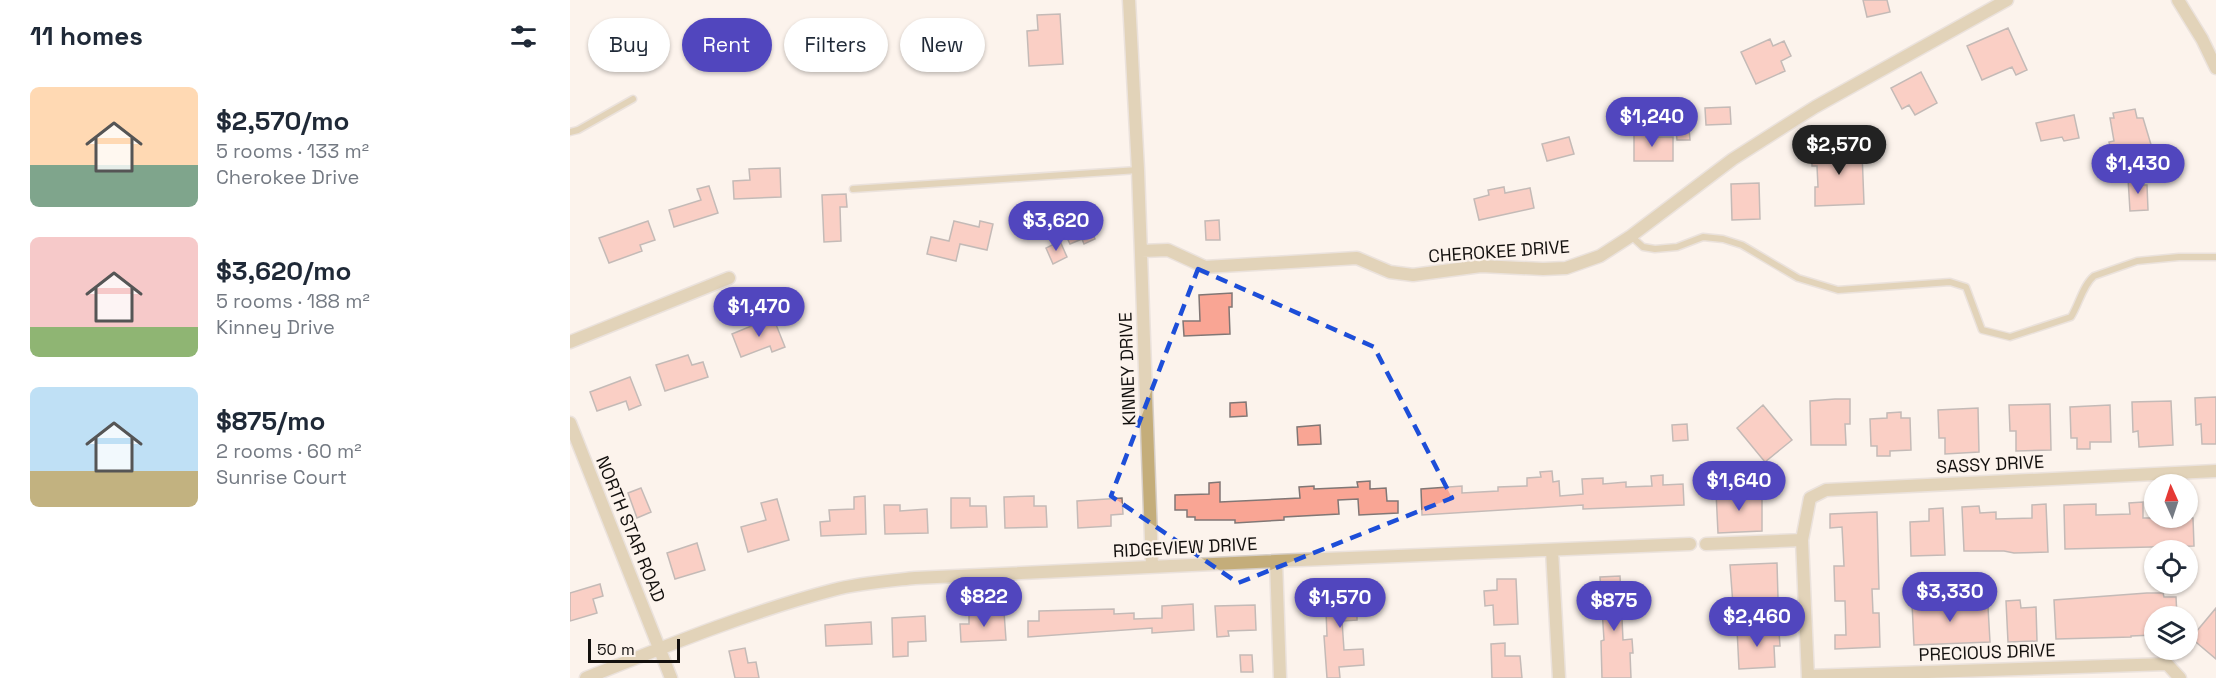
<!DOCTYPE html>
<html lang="en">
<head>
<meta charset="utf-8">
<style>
  :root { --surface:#fff; --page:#f6f6f7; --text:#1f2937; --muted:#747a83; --accent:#5146be }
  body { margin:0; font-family:"Space Grotesk",sans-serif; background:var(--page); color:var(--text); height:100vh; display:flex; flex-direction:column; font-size:22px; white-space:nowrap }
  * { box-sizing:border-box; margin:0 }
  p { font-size:20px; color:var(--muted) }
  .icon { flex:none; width:33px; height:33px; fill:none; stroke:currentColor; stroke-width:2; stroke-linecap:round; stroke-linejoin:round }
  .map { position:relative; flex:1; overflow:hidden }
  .side { display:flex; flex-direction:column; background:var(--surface); width:570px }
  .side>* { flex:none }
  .hud { position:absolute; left:18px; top:18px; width:570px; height:54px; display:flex; gap:12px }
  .needle { width:39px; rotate:357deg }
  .buttons { position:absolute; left:1574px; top:474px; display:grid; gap:12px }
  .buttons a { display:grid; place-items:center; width:54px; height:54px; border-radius:50%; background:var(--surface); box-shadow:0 2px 4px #0004; font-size:30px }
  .scale { position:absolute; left:18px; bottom:15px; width:92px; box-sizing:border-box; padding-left:6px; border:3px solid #13100e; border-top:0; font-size:16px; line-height:21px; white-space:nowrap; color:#13100e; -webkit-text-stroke:4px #fcf3ec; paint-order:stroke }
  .price { position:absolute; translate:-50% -51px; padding:0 14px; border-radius:21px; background:var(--accent); color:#fff; font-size:20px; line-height:39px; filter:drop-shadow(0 2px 3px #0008) }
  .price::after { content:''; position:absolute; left:50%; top:36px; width:18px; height:14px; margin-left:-9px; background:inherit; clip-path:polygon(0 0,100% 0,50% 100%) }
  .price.current { background:#222; color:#fff }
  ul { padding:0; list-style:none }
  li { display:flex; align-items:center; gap:18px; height:150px; padding:0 30px }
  li span { display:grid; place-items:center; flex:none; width:168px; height:120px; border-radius:9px; color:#555 }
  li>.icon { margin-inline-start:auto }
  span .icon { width:72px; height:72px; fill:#fffc; stroke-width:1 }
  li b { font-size:26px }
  h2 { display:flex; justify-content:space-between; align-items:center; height:72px; padding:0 30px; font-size:26px }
  .pill { padding:0 21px; border-radius:27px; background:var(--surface); box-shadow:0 2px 4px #0004; font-size:21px; line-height:54px }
  .pill.current { background:var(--accent); color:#fff }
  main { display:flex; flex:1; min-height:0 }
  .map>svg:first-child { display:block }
  .building { fill:#f9a594; stroke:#817775; stroke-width:1.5 }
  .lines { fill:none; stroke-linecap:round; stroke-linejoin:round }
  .service-casing { stroke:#d7cfc8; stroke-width:9 }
  .minor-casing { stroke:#d7cfc8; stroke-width:15 }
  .service { stroke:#c4ad7a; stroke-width:6 }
  .minor { stroke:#c4ad7a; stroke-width:12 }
  .marked { fill:none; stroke:#1d4ed8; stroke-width:4.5; stroke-dasharray:12 8; stroke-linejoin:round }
  .labels { text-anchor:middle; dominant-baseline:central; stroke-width:4.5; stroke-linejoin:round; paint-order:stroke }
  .street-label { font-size:18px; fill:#13100e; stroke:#fcf3ec }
</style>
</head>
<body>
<main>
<section class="side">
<h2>11 homes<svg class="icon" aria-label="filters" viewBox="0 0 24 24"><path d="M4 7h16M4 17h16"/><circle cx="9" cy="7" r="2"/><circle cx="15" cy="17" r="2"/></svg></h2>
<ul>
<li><span style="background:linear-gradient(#ffd9b3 65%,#7fa58c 0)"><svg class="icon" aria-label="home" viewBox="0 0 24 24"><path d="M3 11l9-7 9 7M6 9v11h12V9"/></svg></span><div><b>$2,570/mo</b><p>5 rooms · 133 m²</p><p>Cherokee Drive</p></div></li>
<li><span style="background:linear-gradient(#f6c9c9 75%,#8fb573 0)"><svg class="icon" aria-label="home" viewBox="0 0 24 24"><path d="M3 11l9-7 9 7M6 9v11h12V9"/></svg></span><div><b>$3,620/mo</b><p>5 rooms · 188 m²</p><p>Kinney Drive</p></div></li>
<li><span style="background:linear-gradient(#bfe0f5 70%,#c2b280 0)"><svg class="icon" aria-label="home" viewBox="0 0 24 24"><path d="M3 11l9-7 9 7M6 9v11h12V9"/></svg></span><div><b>$875/mo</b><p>2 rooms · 60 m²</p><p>Sunrise Court</p></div></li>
</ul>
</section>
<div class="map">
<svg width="1646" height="678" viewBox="0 0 1646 678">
  <rect width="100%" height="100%" fill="#fcf3ec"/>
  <path class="building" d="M1293,0H1317L1320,12L1297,17Z
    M490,14L493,64L459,66L457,31L468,30L467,15Z
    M1438,28L1457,70L1446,75L1442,67L1412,80L1397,46Z
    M1200,39L1203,46L1214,41L1221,56L1211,61L1215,71L1186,84L1171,52Z
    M1351,72L1367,103L1345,115L1339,105L1332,109L1321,88Z
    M1160,107L1161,124L1136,125L1135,108Z
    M1565,109L1567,118H1573L1582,148L1542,155L1539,142L1544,141L1540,118H1544L1543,113Z
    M1504,115L1509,138L1494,141L1492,137L1471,141L1466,123Z
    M1118,118L1120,140H1107L1105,119Z
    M1064,130H1076V137H1103V161H1064Z
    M999,137L1004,154L977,161L972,144Z
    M1248,146L1282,147V152H1292L1294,204L1245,206V187H1248L1247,166H1242V152L1248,151Z
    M210,168L211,197L164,199L163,181L180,180L179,169Z
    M1572,177V185H1577L1578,210L1560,211L1558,178Z
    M1189,183L1190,219L1162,220L1161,184Z
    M139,186L148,213L104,227L99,210L131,200L127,189Z
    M934,187L935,193L960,188L964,208L909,220L904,199L919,195L918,190Z
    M276,194L277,207H270L271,241L254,242L252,195Z
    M510,208L525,239L514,244L512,239L500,244L488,219Z
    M649,220L650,240H636L635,221Z
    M78,221L85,240L70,245L72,251L39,263L29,238Z
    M384,221L409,227L410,221L423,224L417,250L390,244L386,261L357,254L361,237L379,241Z
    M490,241L497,257L483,264L476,248Z
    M662,293V307H659L660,334L614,336L613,321H630L629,295Z
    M203,317L215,347L202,352L200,346L171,357L162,334Z
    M118,355L122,365L133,362L138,377L95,391L86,365Z
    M60,377L71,405L59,410L56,401L27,411L20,392Z
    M1646,397V444H1632L1631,424L1626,425L1625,398Z
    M1265,399H1280V424H1275L1276,445H1241L1240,401Z
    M1601,401L1603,445L1569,447L1568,431L1563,432L1562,402Z
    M676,402L677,416L660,417V403Z
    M1480,404L1481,450L1446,451V431H1440L1439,405Z
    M1193,405L1222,440L1195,462L1167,428Z
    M1540,405L1541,442H1520V449H1507V438H1501L1500,407Z
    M1408,408L1409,452L1375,454V438H1369L1368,410Z
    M1331,412V418H1340L1341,450L1320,451V456H1307V446H1301L1300,419L1317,418V413Z
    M1117,424L1118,440L1103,441L1102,425Z
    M750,425L751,444L728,445L727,427Z
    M982,471L983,482L989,481L990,496L1013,494L1012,479L1033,478V484L1056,482V487L1082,486L1081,476L1093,475V485L1113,484L1114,505L1013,509V505L852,515L851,489L892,486V493L928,491V487L957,486V478L971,477L970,472Z
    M800,481V489L816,488L817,501H828V513L789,515L788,499L768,500L769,514L714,517V520L665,523V520H625V517H617V510H605V495L639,494V483L650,482V502L730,498L729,487L744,486V489L788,487L787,482Z
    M71,488L81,512L67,518L58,493Z
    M1176,491V497L1192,496V531L1148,533L1146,492Z
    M295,496L296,534L251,536L250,522L260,521L259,510L284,509V497Z
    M464,496V506H476L477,527L435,528L434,497Z
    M381,498H400V506H416L417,527L381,528Z
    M552,498L553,514L541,515V526L508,528L507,501Z
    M207,499L219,540L178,552L171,527L196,520L191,503Z
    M1573,502V518H1623L1624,546L1495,549L1494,505L1526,504V515L1560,514L1559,503Z
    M1476,504L1478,552L1444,553L1434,551H1394L1392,507L1409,506L1410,513L1426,512V519L1462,518V505Z
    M314,505H330V511L357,509L358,533L315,534Z
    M1373,508L1375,555L1341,556L1340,522L1359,521V509Z
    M1307,512L1309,589H1302L1303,613H1309L1310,647L1265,649V635H1276L1275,601H1265L1264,566H1274L1272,527L1260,528V514Z
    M127,543L135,570L105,579L97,553Z
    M1207,563L1208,598L1188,599V604L1163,605L1160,565Z
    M1050,576L1053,640L1062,639L1063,653H1060L1061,678H1032L1031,641L1034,640L1030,577Z
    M927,579H946L948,624L924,625L923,605L915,606L914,591L927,590Z
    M30,584L33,596L23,599L27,613L0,621V593Z
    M787,585V620L772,621L774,650L793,649L794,665L769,667L770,678H757L754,636H757L755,586Z
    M1577,593H1593L1594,597H1606L1607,616H1584V635L1561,636V637L1486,639L1484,600Z
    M1450,600L1451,608L1466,607L1467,641L1438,642L1436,601Z
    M1406,601V608L1418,607L1420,642L1344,645L1342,603Z
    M623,604L624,630L582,633V628L458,637V621H469V611L544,609V614L564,613V619L592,618V606Z
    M685,605L686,630L658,631L659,636L647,637L645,606Z
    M1646,608V659L1621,638Z
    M434,612L436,640L391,642L390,624H399V614Z
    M355,616L356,641L338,642V656L323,657L322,618Z
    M301,622L302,644L256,646L255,625Z
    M1198,627V632H1209L1210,646H1204L1205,667L1169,669L1167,629Z
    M935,643V656H950L952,678H922L921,644Z
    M175,648L178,663L186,662L189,678H165L159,651Z
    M670,655H682L683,672H671Z"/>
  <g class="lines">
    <defs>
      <path id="service" d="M0,132L8,130L63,99
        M283,189L568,170
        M1061,236L1073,247L1085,249L1107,247L1133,237L1153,239L1172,245L1228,278L1268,290L1380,282L1396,287L1412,330L1440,337L1501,317C1509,304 1513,285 1524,276L1567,261L1609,257H1646"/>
      <path id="minor" d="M559,0L568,170L582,567
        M1608,0L1632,39L1646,68
        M571,251L598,250L635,267L787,258L820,272L843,275L911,266L973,269L996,268L1030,256L1061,236L1163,159L1245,107L1437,0
        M0,342L159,278
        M0,423L101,678
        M1136,544L1232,540
        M982,550L989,678
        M706,561L710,678
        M1238,676L1597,664L1610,678
        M16,678C96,646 179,612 263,590C289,583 317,581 345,578L706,561L1120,544
        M1238,678L1232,540L1240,498L1256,490L1646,471"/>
    </defs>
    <use href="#service" class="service-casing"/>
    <use href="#minor" class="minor-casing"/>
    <use href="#service" class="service"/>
    <use href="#minor" class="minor"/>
  </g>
  <path d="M0 0H1646V678H0ZM628,269L804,347L882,498L668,583L541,496Z" fill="#fcf3ec" fill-opacity=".55" fill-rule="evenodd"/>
  <path class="marked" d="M628,269L804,347L882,498L668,583L541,496Z"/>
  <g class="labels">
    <g class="street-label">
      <text transform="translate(929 251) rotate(-4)">CHEROKEE DRIVE</text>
      <text transform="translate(557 369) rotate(-92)">KINNEY DRIVE</text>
      <text transform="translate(1420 464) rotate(-3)">SASSY DRIVE</text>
      <text transform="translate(61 529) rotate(68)">NORTH STAR ROAD</text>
      <text transform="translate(615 547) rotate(-3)">RIDGEVIEW DRIVE</text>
      <text transform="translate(1417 652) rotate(-2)">PRECIOUS DRIVE</text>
    </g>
  </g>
</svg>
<div class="buttons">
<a><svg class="needle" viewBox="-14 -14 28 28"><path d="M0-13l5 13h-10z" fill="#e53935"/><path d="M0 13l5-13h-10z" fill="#747a83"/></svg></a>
<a><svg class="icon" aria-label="locate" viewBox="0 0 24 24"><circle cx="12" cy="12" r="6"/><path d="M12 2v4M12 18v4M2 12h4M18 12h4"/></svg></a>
<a><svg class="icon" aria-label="layers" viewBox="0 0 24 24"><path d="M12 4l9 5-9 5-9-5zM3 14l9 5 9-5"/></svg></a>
</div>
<div class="scale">50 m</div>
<b class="price" style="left:1082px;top:148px">$1,240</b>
<b class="price current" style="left:1269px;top:176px">$2,570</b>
<b class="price" style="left:1568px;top:195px">$1,430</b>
<b class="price" style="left:486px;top:252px">$3,620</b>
<b class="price" style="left:189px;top:338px">$1,470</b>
<b class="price" style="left:1169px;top:512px">$1,640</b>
<b class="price" style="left:1380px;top:623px">$3,330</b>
<b class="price" style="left:414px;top:628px">$822</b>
<b class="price" style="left:770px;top:629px">$1,570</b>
<b class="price" style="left:1044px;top:632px">$875</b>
<b class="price" style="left:1187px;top:648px">$2,460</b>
<div class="hud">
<a class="pill">Buy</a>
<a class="pill current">Rent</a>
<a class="pill">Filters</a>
<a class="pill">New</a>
</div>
</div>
</main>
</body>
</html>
